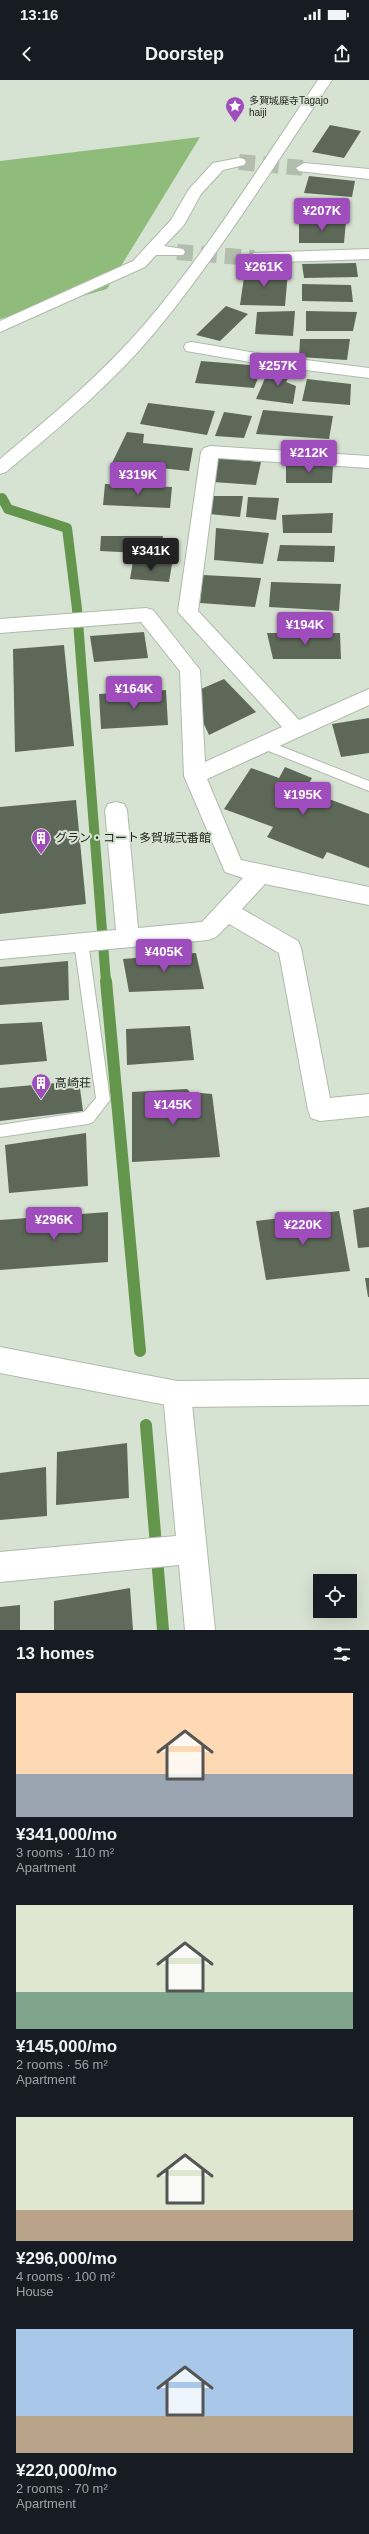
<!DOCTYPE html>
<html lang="en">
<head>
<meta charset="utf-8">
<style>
  :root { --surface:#171b24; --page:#20242c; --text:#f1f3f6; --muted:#9ea1a6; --accent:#9f4dbc }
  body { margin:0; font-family:Arial,"Noto Sans JP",sans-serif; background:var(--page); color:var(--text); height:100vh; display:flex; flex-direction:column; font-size:15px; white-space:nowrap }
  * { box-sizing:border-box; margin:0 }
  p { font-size:13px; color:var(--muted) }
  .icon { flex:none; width:22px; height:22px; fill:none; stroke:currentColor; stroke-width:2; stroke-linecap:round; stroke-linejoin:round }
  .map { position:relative; height:1550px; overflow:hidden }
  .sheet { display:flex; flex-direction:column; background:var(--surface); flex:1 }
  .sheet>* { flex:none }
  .controls { position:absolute; left:313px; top:1494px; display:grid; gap:8px }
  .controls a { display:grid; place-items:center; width:44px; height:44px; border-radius:0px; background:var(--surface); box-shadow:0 4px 16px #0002; font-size:20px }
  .price { position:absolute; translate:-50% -34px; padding:0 9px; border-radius:4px; background:var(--accent); color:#fff; font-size:13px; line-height:26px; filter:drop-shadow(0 1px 2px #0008) }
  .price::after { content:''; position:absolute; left:50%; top:24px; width:12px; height:9px; margin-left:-6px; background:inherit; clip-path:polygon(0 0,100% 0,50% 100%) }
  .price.current { background:#222; color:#fff }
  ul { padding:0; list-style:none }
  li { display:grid; align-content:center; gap:8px; height:212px; padding:0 16px }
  li span { display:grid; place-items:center; height:124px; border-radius:0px; color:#555 }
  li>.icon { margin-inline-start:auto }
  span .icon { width:72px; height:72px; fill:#fffc; stroke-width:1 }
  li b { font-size:17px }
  h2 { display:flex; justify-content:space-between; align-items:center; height:48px; padding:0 16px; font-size:17px }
  .status { display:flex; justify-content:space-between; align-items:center; height:28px; padding:0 20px; background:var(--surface); direction:ltr }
  .status svg { height:11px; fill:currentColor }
  header { display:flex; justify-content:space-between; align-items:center; height:52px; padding:0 16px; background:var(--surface); font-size:18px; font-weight:700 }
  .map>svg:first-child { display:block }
  .green { fill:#8fbc7a }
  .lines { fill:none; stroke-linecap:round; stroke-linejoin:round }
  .stream-far1 { stroke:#64954c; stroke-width:10 }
  .stream { stroke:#64954c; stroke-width:12 }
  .building { fill:#5e6859 }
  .minor-tunnel { stroke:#b3bdae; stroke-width:16; stroke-dasharray:16 8; stroke-linecap:butt }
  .service-casing { stroke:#afbbaa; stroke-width:2 }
  .minor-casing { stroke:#afbbaa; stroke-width:2 }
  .tertiary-casing { stroke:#afbbaa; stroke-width:2 }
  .service { fill:#fff; fill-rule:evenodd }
  .minor { fill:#fff; fill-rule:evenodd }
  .tertiary { fill:#fff; fill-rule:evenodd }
  .labels { text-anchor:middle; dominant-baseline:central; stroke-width:4; stroke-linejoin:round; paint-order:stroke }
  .far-poi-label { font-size:10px; fill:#212620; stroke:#d7e3d2; text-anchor:start }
  .poi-label { font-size:12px; fill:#212620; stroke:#d7e3d2; text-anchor:start }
</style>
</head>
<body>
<div class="status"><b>13:16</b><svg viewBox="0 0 49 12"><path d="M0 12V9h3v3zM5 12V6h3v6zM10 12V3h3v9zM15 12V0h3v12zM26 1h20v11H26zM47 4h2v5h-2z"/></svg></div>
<header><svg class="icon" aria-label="back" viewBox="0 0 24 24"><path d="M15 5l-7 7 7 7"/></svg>Doorstep<svg class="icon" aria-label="share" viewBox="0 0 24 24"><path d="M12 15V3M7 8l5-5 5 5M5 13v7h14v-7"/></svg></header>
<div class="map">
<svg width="369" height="1550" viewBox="0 0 369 1550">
  <rect width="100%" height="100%" fill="#d7e3d2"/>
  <path class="green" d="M200,57L107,209L0,239V81Z"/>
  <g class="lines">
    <path class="stream-far1" d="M2,418L8,429L67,448L77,529L106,902"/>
    <path class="stream" d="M106,901L140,1271
      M146,1345L163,1550"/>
  </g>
  <path class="building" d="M330,45L361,51L344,78L312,72Z
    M309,96L355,101L352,117L304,113Z
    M307,119L328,120L326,127H304Z
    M299,140L346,141L344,163H299Z
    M356,183L358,197L304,198L302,184Z
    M245,190L288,192L285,226L240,225Z
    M302,204L351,205L353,222L302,221Z
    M226,226L248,234L220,261L196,255Z
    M295,231L293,256L255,254L257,232Z
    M306,231L357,232L353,251H306Z
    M300,259H350L347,280L299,277Z
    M201,281L263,286L254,308L195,303Z
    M269,289L293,290L286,302L296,306L293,324L256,319Z
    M307,299L351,304L350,325L302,321Z
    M148,323L215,331L207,355L140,344Z
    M263,330L333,336L329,359L256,354Z
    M224,332L252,336L244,358L215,356Z
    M127,352L144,354L143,363L193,368L189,391L112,383Z
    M216,378L261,382L256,405L213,402Z
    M286,383L333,386L332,403H286Z
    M105,404L172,407L170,428L103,425Z
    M211,416H243L240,437L209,434Z
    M248,417L279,418L276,440L246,437Z
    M333,433L332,453H283L282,435Z
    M216,448L269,453L263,484L214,480Z
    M101,456H163L160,474L100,471Z
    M280,465L335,466L334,482L277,481Z
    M133,481L172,484L169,502L130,499Z
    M203,495L261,498L255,527L200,523Z
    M271,502L341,504L339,531L269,527Z
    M144,552L148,578L94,582L90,556Z
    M267,553H340L341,579H273Z
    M64,565L74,666L15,672L13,569Z
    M224,599L256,632L209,655L202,640L201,609Z
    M166,610L168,645L101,649L99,614Z
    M369,638V673L341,677L332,644Z
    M285,687L312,698L305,710L369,734V788L327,772L323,779L267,757L273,747L224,729L251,688L279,698Z
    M76,720L86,824L0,834V727Z
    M196,873L204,909L129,912L123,879Z
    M68,881L69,920L0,925V887Z
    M42,942L47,981L0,985V944Z
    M190,946L194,980L127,985L126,949Z
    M79,1001L83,1031L0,1041V1008Z
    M187,1009L190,1012L212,1014L220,1077L132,1082V1012Z
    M86,1053L88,1106L9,1113L5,1065Z
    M369,1127V1167L358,1168L353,1130Z
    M339,1131L350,1191L266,1200L256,1141Z
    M108,1132V1182L0,1190V1140Z
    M365,1198H369V1217H368Z
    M127,1363L129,1418L56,1425L57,1372Z
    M46,1387L47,1436L0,1440V1393Z
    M130,1508L133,1550H54V1521Z
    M20,1525V1550H0V1527Z"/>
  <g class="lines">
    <path class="minor-tunnel" d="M239,82L304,88
      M177,172L254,178"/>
    <defs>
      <path id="service" d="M265,660L369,701V711L261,668L259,665Z
        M81,857L86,858L88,862L110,1020L93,1042L88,1044L0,1057V1045L84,1032L96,1018L74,862L76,858Z"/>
      <path id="minor" d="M239,78L244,79L246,82L244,85L223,90L201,114L184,145L164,166L183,169L185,172L183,175H156L145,187L0,252V241L133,181L171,140L189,109L213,83Z
        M304,83L369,89V99L299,91L296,88Z
        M369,169V179L254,183L246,178L254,173Z
        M192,262L274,276L369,288V298L274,286L186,271L184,267L186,263Z
        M210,366L369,376V388L218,378L198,531L299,640L369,609V625L207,699L241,780L369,807V825L265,804L242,829L298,861L301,868L330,1018L369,1014V1036L320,1041L311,1038L308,1030L279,873L229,844L216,857L208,860L0,879V861L116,850L105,730L108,724L116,722L124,724L127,730L138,848L202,842L243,798L225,792L184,696L180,591L141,542L0,553V539L146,528L153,530L200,590L205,682L282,647L178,532L201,372L204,368Z
        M177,1301L187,1305L191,1314L215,1550H185L179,1485L0,1502V1472L176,1456L163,1314L167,1305Z"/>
      <path id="tertiary" d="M318,0H332C275,84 221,172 156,251C112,304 59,348 6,392L0,394V379C51,336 101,295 144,245C209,169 262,82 318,0Z
        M0,1267L177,1301L369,1299V1325L177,1327L0,1293Z"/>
    </defs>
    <use href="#service" class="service-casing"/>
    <use href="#minor" class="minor-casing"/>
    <use href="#tertiary" class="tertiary-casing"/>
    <use href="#service" class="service"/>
    <use href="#minor" class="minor"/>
    <use href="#tertiary" class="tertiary"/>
  </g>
  <defs>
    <symbol id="sight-pin" viewBox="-11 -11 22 30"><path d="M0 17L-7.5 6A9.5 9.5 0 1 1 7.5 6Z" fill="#9f4dbc" stroke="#d7e3d2"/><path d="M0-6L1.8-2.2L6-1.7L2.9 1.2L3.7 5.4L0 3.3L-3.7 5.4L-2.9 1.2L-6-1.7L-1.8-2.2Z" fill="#fff"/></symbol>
    <symbol id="building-pin" viewBox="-11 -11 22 30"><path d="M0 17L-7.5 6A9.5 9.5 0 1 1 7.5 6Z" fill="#9f4dbc" stroke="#d7e3d2"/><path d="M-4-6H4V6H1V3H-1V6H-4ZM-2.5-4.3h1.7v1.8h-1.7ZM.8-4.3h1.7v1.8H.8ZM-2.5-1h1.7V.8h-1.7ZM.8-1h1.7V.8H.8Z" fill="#fff"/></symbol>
  </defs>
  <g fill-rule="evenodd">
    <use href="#sight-pin" x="224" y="15" width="22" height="30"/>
    <use href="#building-pin" x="30" y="747" width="22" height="30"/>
    <use href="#building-pin" x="30" y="992" width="22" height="30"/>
  </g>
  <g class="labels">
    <g class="far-poi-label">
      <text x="249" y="20">多賀城廃寺Tagajo<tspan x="249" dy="12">haiji</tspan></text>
    </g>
    <g class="poi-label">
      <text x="55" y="758">グラン・コート多賀城弐番館</text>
      <text x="55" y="1003">高崎荘</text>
    </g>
  </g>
</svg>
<div class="controls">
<a><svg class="icon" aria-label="locate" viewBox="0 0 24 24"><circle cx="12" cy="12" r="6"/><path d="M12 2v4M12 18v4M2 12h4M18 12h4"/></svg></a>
</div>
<b class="price" style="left:322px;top:152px">¥207K</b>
<b class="price" style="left:264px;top:208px">¥261K</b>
<b class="price" style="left:278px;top:307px">¥257K</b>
<b class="price" style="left:309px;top:394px">¥212K</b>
<b class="price" style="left:138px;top:416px">¥319K</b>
<b class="price current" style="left:151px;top:492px">¥341K</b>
<b class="price" style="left:305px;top:566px">¥194K</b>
<b class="price" style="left:134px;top:630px">¥164K</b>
<b class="price" style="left:303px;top:736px">¥195K</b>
<b class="price" style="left:164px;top:893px">¥405K</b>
<b class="price" style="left:173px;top:1046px">¥145K</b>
<b class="price" style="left:54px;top:1161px">¥296K</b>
<b class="price" style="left:303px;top:1166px">¥220K</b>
</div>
<section class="sheet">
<h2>13 homes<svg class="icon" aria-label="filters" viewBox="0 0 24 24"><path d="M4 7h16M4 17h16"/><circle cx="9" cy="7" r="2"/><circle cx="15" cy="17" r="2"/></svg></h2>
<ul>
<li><span style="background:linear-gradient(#ffd9b3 65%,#9aa5b1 0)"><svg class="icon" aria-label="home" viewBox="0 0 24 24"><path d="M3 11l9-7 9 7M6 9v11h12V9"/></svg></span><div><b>¥341,000/mo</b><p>3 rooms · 110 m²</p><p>Apartment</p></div></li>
<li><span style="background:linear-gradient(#dfe7d0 70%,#7fa58c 0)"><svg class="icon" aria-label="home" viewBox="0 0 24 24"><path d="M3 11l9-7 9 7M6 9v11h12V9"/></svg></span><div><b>¥145,000/mo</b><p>2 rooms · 56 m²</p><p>Apartment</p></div></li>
<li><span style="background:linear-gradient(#dfe7d0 75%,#b9a48a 0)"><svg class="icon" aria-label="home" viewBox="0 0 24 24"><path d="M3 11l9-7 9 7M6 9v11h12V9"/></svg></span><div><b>¥296,000/mo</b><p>4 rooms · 100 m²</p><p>House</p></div></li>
<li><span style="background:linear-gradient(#a9c7e8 70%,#b9a48a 0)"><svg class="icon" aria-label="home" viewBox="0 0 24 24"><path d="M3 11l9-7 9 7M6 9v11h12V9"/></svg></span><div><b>¥220,000/mo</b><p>2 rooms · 70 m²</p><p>Apartment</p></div></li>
</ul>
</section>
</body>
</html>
